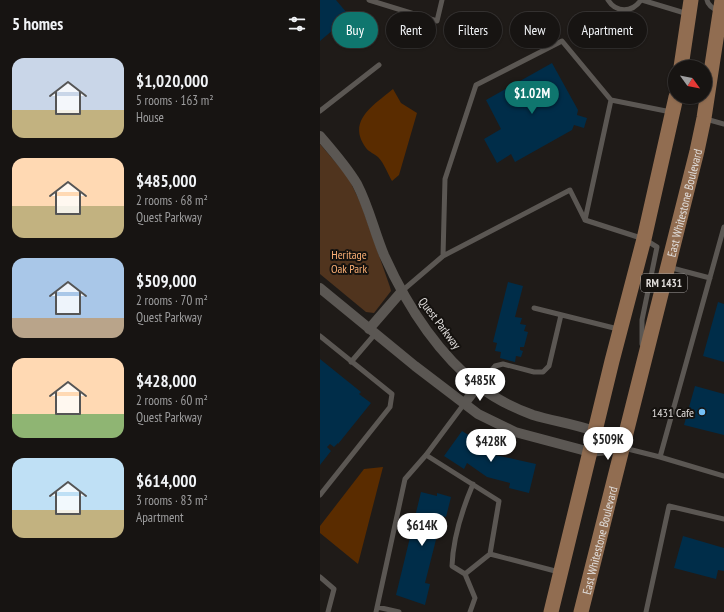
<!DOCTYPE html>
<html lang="en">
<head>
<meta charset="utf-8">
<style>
  :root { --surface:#171412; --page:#242120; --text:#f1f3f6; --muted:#9e9e9f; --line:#363332; --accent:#0f766e }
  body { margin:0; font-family:"PT Sans Narrow",sans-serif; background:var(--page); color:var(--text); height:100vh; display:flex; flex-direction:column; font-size:15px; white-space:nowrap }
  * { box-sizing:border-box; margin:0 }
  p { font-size:13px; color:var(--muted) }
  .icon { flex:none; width:22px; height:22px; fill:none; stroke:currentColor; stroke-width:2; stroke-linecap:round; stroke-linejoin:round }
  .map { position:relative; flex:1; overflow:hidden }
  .panel { display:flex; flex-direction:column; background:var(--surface); width:320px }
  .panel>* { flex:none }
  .banner { position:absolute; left:12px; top:12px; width:332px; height:36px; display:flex; gap:8px }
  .needle { width:26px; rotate:123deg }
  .fabs { position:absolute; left:348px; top:60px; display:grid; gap:8px }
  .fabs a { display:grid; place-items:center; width:44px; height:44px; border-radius:50%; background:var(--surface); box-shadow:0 1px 3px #0004,0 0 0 1px var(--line); font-size:20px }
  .price { position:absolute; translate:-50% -34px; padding:0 9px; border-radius:14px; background:#fff; color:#222; font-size:13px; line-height:26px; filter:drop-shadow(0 1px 2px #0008) }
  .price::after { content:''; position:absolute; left:50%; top:24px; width:12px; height:9px; margin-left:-6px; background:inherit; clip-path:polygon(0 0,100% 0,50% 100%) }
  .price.active { background:var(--accent); color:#fff }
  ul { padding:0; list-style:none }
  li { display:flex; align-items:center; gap:12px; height:100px; padding:0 12px }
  li span { display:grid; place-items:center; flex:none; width:112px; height:80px; border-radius:12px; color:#555 }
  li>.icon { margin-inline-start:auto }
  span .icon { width:48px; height:48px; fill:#fffc; stroke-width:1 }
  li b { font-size:17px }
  h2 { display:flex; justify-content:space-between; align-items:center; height:48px; padding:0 12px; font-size:17px }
  .pill { padding:0 14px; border-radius:18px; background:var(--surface); box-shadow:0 1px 3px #0004,0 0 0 1px var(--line); font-size:14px; line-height:36px }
  .pill.active { background:var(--accent); color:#fff }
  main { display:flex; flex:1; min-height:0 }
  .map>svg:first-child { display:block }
  .green { fill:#50341e }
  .water { fill:#5a2c00 }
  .building { fill:#002d49 }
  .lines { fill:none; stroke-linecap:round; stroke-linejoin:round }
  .service { stroke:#5b5753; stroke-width:5 }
  .minor { stroke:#5b5753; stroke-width:10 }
  .primary { stroke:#916d51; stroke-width:15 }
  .poi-dot { fill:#75c0f6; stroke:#15120f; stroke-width:1.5 }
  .labels { text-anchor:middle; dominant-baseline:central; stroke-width:4; stroke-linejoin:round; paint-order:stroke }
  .shield { fill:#15120f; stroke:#a3a09e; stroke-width:1 }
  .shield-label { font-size:11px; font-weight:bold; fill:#e0dddb }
  .street-label { font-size:12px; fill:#e0dddb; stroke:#15120f }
  .park-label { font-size:12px; fill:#fbaf75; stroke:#15120f }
  .poi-label { font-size:12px; fill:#e0dddb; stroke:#15120f; text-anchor:end }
</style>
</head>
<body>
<main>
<section class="panel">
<h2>5 homes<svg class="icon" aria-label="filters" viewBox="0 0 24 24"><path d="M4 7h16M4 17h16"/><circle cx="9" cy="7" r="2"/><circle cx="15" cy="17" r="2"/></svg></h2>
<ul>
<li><span style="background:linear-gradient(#c9d6e8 65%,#c2b280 0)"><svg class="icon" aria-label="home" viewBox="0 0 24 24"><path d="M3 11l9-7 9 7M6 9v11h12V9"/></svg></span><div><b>$1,020,000</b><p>5 rooms · 163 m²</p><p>House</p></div></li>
<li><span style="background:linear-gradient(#ffd9b3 60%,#c2b280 0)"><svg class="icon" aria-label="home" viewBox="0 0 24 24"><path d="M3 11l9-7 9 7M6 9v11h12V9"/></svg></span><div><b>$485,000</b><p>2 rooms · 68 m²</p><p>Quest Parkway</p></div></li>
<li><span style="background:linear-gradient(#a9c7e8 75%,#b9a48a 0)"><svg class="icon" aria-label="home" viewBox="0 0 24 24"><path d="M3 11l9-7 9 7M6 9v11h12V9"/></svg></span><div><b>$509,000</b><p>2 rooms · 70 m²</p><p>Quest Parkway</p></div></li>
<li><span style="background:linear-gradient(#ffd9b3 70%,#8fb573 0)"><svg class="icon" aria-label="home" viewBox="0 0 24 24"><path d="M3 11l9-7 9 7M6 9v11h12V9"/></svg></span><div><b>$428,000</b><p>2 rooms · 60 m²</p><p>Quest Parkway</p></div></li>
<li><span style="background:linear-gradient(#bfe0f5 65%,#c2b280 0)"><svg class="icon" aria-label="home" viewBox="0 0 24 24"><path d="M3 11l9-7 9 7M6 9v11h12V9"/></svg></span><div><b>$614,000</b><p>3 rooms · 83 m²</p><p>Apartment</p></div></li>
</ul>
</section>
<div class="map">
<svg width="404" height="612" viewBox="0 0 404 612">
  <rect width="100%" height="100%" fill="#1f1b18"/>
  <path class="green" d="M0,144L28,177L41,204L70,287L71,291L54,313L46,312L0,274Z"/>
  <path class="water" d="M73,89L81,103L97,113L79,175L72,181C68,174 64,163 58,157C55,154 49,152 46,148C26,121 54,105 73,89Z
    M63,467L38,564L0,533V526L44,469Z"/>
  <path class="building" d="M0,0H16L27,13L18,21L20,24L0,41Z
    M232,63L258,110L257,115L267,118L264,128L254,125L252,130L195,162L191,154L177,163L164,139L181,129L166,100Z
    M188,282L203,286L195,317L202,318L200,324L206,325L204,331L208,332L204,347H200V350L203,351L201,357L196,356L195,362L180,358L181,352L175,351L177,343L173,342Z
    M398,302L404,304V362L383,356Z
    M0,359L41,392L39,394L51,403L18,444V443L14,447L10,444L7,447L11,451L0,465Z
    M375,386L404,394V435L364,425Z
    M142,431L155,439L154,441L175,455L216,464L209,493L189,488L190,483L167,477L147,463L144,469L124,456Z
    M101,492L117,496V493L131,497L126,517L122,516L105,583L110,584L105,605L76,595Z
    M363,536L404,548V571L398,570L396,579L354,568Z"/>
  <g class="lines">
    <path class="service" d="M49,0L117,21L122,0
      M288,0C296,13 312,13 321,0
      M322,0L368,14
      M387,0C388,6 394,9 399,11
      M0,111L59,65
      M386,119L404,124
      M265,220L291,100
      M123,256L250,190L265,220L324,239L337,247L322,320V344
      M348,267L390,278
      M82,291L123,256L125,179L156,85L242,41L291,100L351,112
      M214,308L298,329
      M0,336L72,394L70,407L0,495
      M31,362L55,334
      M158,386L175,366L183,364L214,372H223L229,366L241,315
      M304,448L340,457L404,476
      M106,455L179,501L170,554L145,574L155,598L150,612
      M340,457L404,227
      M170,554L239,572
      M145,574L132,566C133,538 142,510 153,484
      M0,577L14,589L8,612
      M57,607L79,612
      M56,612L85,479L106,455L144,404
      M326,612L349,506L404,519"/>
    <path class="minor" d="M0,136C13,151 27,167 37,184C49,207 54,231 64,255C86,304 116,352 159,386C174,398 194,408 213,415C233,421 254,424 274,431C284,435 294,443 303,448
      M0,288L95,366L158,414L195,432L270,452L303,448
      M49,329L82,291
      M144,404L158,386"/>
    <g class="primary">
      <path d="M361,67L371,0"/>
      <path d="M231,612L292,361L324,239L356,97"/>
      <path id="s1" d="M261,612L377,151L384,118L402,0"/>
    </g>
  </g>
  <circle class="poi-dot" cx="382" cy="412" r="4"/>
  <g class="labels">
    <rect class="shield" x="321" y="274" width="46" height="18" rx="3"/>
    <g class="shield-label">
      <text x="344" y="283">RM 1431</text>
    </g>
    <g class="street-label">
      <text stroke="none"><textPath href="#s1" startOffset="422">East Whitestone Boulevard</textPath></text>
      <text transform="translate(120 323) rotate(53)">Quest Parkway</text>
      <text stroke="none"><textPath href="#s1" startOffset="74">East Whitestone Boulevard</textPath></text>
    </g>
    <g class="park-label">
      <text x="29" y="254">Heritage<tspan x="29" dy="14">Oak Park</tspan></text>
    </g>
    <g class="poi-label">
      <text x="374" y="412">1431 Cafe</text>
    </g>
  </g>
</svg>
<div class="fabs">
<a><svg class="needle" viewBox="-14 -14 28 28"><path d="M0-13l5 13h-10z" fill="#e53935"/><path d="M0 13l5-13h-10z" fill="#9e9e9f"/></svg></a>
</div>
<b class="price active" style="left:212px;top:115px">$1.02M</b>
<b class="price" style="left:160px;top:402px">$485K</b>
<b class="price" style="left:288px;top:461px">$509K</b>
<b class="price" style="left:171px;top:463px">$428K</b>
<b class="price" style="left:102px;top:547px">$614K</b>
<div class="banner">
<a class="pill active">Buy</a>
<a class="pill">Rent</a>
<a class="pill">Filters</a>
<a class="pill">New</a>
<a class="pill">Apartment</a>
</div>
</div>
</main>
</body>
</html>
